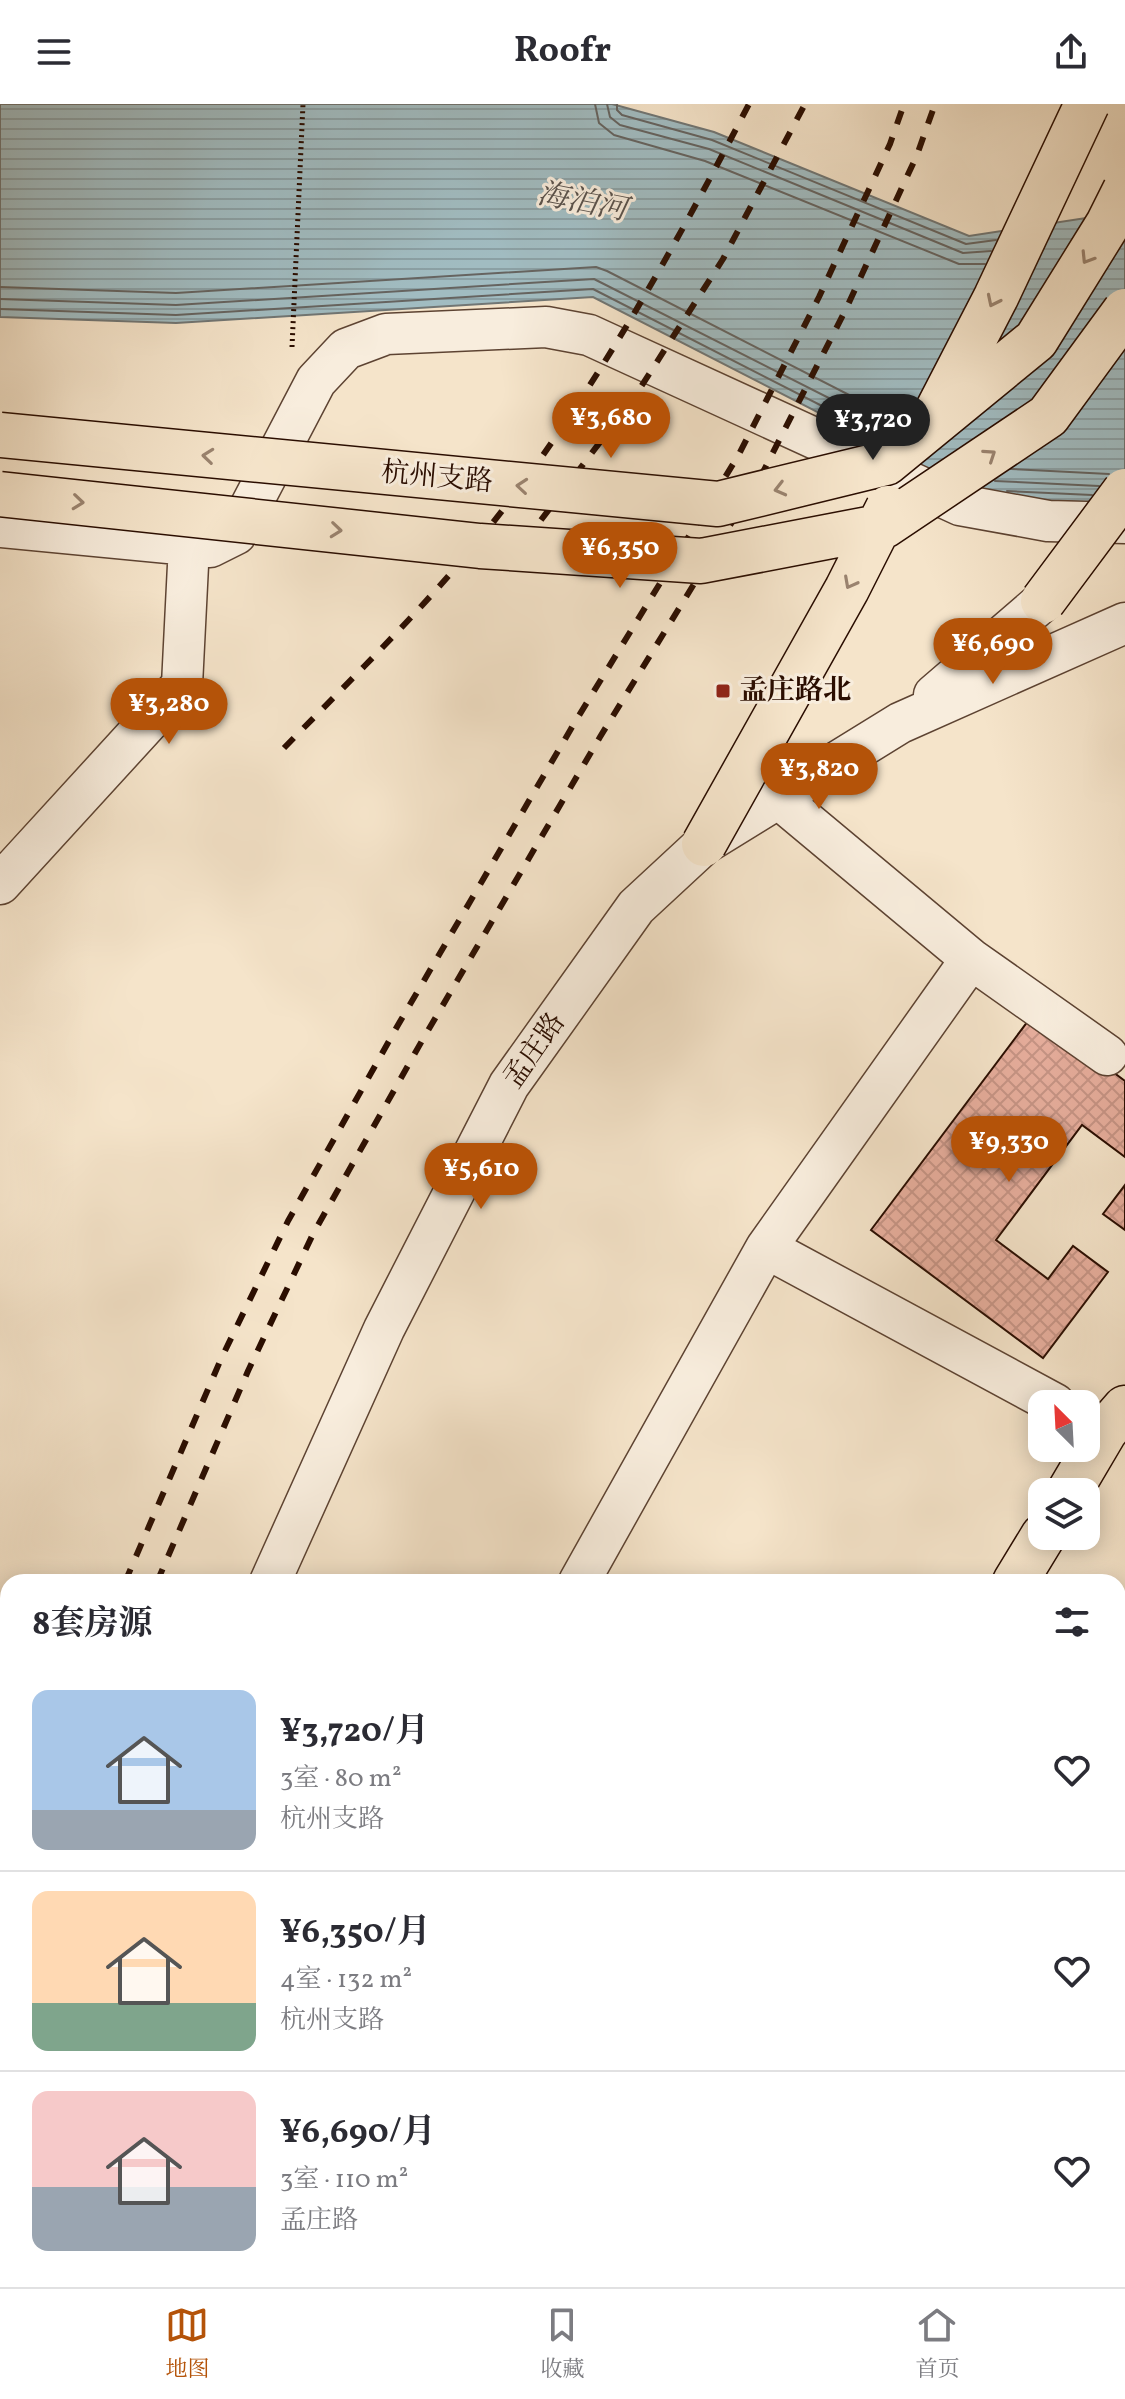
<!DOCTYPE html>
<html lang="zh">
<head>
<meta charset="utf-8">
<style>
  :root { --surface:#fff; --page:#f7f7f7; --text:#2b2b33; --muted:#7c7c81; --line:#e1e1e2; --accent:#b45309 }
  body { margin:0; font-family:Vollkorn,"Noto Serif SC",serif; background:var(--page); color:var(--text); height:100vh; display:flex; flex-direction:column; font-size:30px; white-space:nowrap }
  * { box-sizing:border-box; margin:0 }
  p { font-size:26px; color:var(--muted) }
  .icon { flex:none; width:44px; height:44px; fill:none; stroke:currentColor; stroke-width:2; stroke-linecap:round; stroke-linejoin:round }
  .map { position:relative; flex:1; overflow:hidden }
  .side { position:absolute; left:0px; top:1470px; width:1126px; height:714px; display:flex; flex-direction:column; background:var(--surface); border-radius:24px 24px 0 0; box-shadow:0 4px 20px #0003 }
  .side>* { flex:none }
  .needle { width:52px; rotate:336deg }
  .fabs { position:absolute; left:1028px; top:1286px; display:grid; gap:16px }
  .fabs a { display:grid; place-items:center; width:72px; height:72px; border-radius:16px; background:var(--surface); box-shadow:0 4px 20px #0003; font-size:40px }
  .price { position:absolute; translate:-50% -68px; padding:0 18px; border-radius:28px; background:var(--accent); color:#fff; font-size:26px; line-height:52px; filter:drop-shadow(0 2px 4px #0008) }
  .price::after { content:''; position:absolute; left:50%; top:48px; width:24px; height:18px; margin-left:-12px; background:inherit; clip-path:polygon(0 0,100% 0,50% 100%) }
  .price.current { background:#222; color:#fff }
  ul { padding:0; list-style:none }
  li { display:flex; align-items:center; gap:24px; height:200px; padding:0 32px }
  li+li { border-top:2px solid var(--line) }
  li span { display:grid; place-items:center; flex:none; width:224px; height:160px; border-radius:16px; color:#555 }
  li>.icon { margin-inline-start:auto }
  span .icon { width:96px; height:96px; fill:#fffc; stroke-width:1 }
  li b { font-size:34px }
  h2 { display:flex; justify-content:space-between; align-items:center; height:96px; padding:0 32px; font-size:34px }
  header { display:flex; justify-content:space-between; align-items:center; height:104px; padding:0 32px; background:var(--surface); font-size:36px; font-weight:700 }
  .tab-bar { display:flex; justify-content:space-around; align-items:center; height:112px; border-top:2px solid var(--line); background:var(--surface); font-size:22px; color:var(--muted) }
  .tab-bar a { display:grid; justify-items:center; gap:4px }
  .tab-bar .current { color:var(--accent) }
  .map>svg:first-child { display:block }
  .water { fill:url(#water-rules); stroke:#717674; stroke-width:2 }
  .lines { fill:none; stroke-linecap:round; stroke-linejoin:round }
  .shore { stroke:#666460; stroke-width:2 }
  .building { fill:url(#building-cross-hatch); stroke:#2a0d00; stroke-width:2 }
  .minor-casing { stroke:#5d4332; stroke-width:43 }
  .major-casing { stroke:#2a0d00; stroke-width:47 }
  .path { stroke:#2a0d00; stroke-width:5; stroke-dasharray:2 4; stroke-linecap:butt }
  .minor { stroke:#f8eddd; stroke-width:40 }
  .major { stroke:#f5e4ca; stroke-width:44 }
  .rail { stroke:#2a0d00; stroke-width:6; stroke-dasharray:14 14; stroke-linecap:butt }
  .major-bridge-casing { stroke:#2a0d00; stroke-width:47; stroke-linecap:butt }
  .major-bridge { stroke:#f5e4ca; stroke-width:44 }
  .oneway { stroke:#9a836f }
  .poi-dot { fill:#8f2418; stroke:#f8eddd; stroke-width:3 }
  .labels { text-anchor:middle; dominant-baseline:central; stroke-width:6; stroke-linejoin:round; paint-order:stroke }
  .street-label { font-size:28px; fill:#2a0d00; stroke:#f8eddd }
  .poi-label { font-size:28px; font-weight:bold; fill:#2a0d00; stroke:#f8eddd; text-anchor:start }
  .water-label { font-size:30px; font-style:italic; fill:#5a534d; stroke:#f8eddd }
</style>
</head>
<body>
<header><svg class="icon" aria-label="menu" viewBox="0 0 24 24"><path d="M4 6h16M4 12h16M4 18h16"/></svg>Roofr<svg class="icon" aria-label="share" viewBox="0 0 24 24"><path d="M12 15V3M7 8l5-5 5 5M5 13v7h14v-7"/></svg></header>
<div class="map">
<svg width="1125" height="2183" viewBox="0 0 1125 2183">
  <defs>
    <pattern id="water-rules" width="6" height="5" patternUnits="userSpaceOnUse" patternTransform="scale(2)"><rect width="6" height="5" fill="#a1bcc1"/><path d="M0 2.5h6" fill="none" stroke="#8ba0a4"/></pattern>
    <pattern id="building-cross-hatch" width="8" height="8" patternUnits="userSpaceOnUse" patternTransform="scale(2)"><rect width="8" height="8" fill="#e7ae9d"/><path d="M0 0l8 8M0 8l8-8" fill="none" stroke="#c69485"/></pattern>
  </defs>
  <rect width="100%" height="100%" fill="#f5e4ca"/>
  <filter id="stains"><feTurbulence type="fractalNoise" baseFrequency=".0025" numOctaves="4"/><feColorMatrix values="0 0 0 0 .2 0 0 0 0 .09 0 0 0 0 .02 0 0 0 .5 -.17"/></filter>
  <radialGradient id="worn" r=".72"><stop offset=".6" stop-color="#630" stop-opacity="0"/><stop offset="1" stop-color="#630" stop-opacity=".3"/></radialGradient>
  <path class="water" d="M0,0H612L714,28L969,132L1125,108V400L985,394L593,193L176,219L0,213Z"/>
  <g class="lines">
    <path class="shore" d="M595,0L599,19L614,31L705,57L959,160H985
      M607,0L610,13L620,21L709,45L963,149L991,147
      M617,0V6L622,11L712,36L966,140L996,136
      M0,183L176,189L596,163L607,167L900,317
      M0,195L176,201L594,175L890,325
      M0,205L176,211L593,185L881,332
      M1011,365L1109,370
      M995,377L1099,382
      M1007,387L1092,391"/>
  </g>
  <path class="building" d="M1034,909L1125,977V1053L1082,1021L996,1136L1048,1175L1073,1142L1108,1168L1043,1254L871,1126Z
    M1125,1081V1126L1103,1110Z"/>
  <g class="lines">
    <defs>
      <path id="minor" d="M0,423L210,443L236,430L316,277L346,245L386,230L546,223L589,231L960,401L1048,417L1125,419
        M934,591L1043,497
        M778,694L971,855L1107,951
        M0,780L182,581L189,441
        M766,1144L971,855
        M270,1478L384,1225L509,981L636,803L704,740L900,619L1125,519
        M579,1478L766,1144L1055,1300
        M1118,2062L1125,2038
        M15,2183L16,2176
        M1082,2183L1084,2176"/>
      <path id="major" d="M1069,1388L1105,1327L1125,1304
        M1015,1478L1043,1432
        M808,2183L809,2176"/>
    </defs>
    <use href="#minor" class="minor-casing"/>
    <use href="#major" class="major-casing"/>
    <path class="path" d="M292,243L303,0"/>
    <use href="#minor" class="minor"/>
    <use href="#major" class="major"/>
    <path class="rail" d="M541,416L635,292L723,155L805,0
      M284,644C360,566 439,490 505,403C600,278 677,139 749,0
      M125,1478L221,1255L288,1117L398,921L575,618L738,352L819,193L890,40L904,0
      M157,1478L248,1267L313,1130L423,935L600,633L764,366L846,205L917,51L935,0
      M0,1831L8,1800
      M0,1949L8,1918"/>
    <defs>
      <path id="major-bridge" d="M937,307L996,193L1087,0
        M0,331L718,400L886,359L1036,236L1108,120L1125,86
        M0,390L480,442L701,457L884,422L1048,312L1125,207
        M1043,497L1125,387
        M704,740L847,485L888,404"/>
    </defs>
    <use href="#major-bridge" class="major-bridge-casing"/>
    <use href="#major-bridge" class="major-bridge"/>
  </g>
  <defs><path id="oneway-chevron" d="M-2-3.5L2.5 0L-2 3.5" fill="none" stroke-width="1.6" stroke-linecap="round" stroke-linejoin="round" transform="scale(2)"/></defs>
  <g class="oneway">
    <use href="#oneway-chevron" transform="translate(1087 154) rotate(122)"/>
    <use href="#oneway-chevron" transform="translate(993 197) rotate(116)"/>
    <use href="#oneway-chevron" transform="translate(990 351) rotate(-34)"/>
    <use href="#oneway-chevron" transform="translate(208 352) rotate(-174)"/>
    <use href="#oneway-chevron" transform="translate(522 382) rotate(-175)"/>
    <use href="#oneway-chevron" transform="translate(780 385) rotate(166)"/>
    <use href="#oneway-chevron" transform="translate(78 398) rotate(6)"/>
    <use href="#oneway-chevron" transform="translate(336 426) rotate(6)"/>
    <use href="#oneway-chevron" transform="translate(850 479) rotate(118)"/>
  </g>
  <rect class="poi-dot" x="715" y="579" width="16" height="16" rx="4"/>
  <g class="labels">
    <g class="street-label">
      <text transform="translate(437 374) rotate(5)">杭州支路</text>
      <text transform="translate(535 947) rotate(-55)">孟庄路</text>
    </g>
    <g class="poi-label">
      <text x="739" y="587">孟庄路北</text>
    </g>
    <g class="water-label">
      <text transform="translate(582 99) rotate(11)">海泊河</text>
    </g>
  </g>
  <rect width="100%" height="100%" filter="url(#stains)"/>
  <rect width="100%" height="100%" fill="url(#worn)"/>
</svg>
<div class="fabs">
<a><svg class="needle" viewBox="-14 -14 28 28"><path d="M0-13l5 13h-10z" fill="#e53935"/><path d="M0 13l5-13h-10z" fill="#7c7c81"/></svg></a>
<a><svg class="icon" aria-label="layers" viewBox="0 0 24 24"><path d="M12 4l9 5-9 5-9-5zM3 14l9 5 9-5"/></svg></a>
</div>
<b class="price" style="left:611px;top:356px">¥3,680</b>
<b class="price current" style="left:873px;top:358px">¥3,720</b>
<b class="price" style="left:620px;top:486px">¥6,350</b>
<b class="price" style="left:993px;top:582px">¥6,690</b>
<b class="price" style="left:169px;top:642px">¥3,280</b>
<b class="price" style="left:819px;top:707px">¥3,820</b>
<b class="price" style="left:1009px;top:1080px">¥9,330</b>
<b class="price" style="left:481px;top:1107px">¥5,610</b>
<section class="side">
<h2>8套房源<svg class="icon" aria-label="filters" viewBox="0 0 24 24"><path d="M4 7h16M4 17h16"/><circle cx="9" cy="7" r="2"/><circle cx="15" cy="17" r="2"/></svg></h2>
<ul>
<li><span style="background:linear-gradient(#a9c7e8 75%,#9aa5b1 0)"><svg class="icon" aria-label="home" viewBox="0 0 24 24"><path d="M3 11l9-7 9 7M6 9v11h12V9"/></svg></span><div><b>¥3,720/月</b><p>3室 · 80 m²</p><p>杭州支路</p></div><svg class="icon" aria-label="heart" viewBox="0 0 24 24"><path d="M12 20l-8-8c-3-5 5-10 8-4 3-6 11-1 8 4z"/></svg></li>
<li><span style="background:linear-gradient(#ffd9b3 70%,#7fa58c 0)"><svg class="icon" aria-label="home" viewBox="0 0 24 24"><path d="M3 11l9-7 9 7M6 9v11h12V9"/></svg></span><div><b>¥6,350/月</b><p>4室 · 132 m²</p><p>杭州支路</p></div><svg class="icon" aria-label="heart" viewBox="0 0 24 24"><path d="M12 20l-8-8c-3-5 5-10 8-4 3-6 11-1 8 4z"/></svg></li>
<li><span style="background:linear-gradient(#f6c9c9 60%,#9aa5b1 0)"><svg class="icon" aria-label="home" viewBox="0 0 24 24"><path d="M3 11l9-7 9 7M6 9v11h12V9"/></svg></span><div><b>¥6,690/月</b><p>3室 · 110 m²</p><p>孟庄路</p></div><svg class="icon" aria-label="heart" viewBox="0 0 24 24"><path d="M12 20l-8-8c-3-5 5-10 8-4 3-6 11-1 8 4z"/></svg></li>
</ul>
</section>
</div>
<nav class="tab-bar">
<a class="current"><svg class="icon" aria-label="map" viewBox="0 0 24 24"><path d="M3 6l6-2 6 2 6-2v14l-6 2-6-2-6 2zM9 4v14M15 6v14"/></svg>地图</a>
<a><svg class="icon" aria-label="saved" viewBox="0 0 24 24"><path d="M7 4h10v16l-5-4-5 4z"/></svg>收藏</a>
<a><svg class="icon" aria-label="home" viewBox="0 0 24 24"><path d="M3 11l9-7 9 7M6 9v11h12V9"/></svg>首页</a>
</nav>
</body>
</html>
